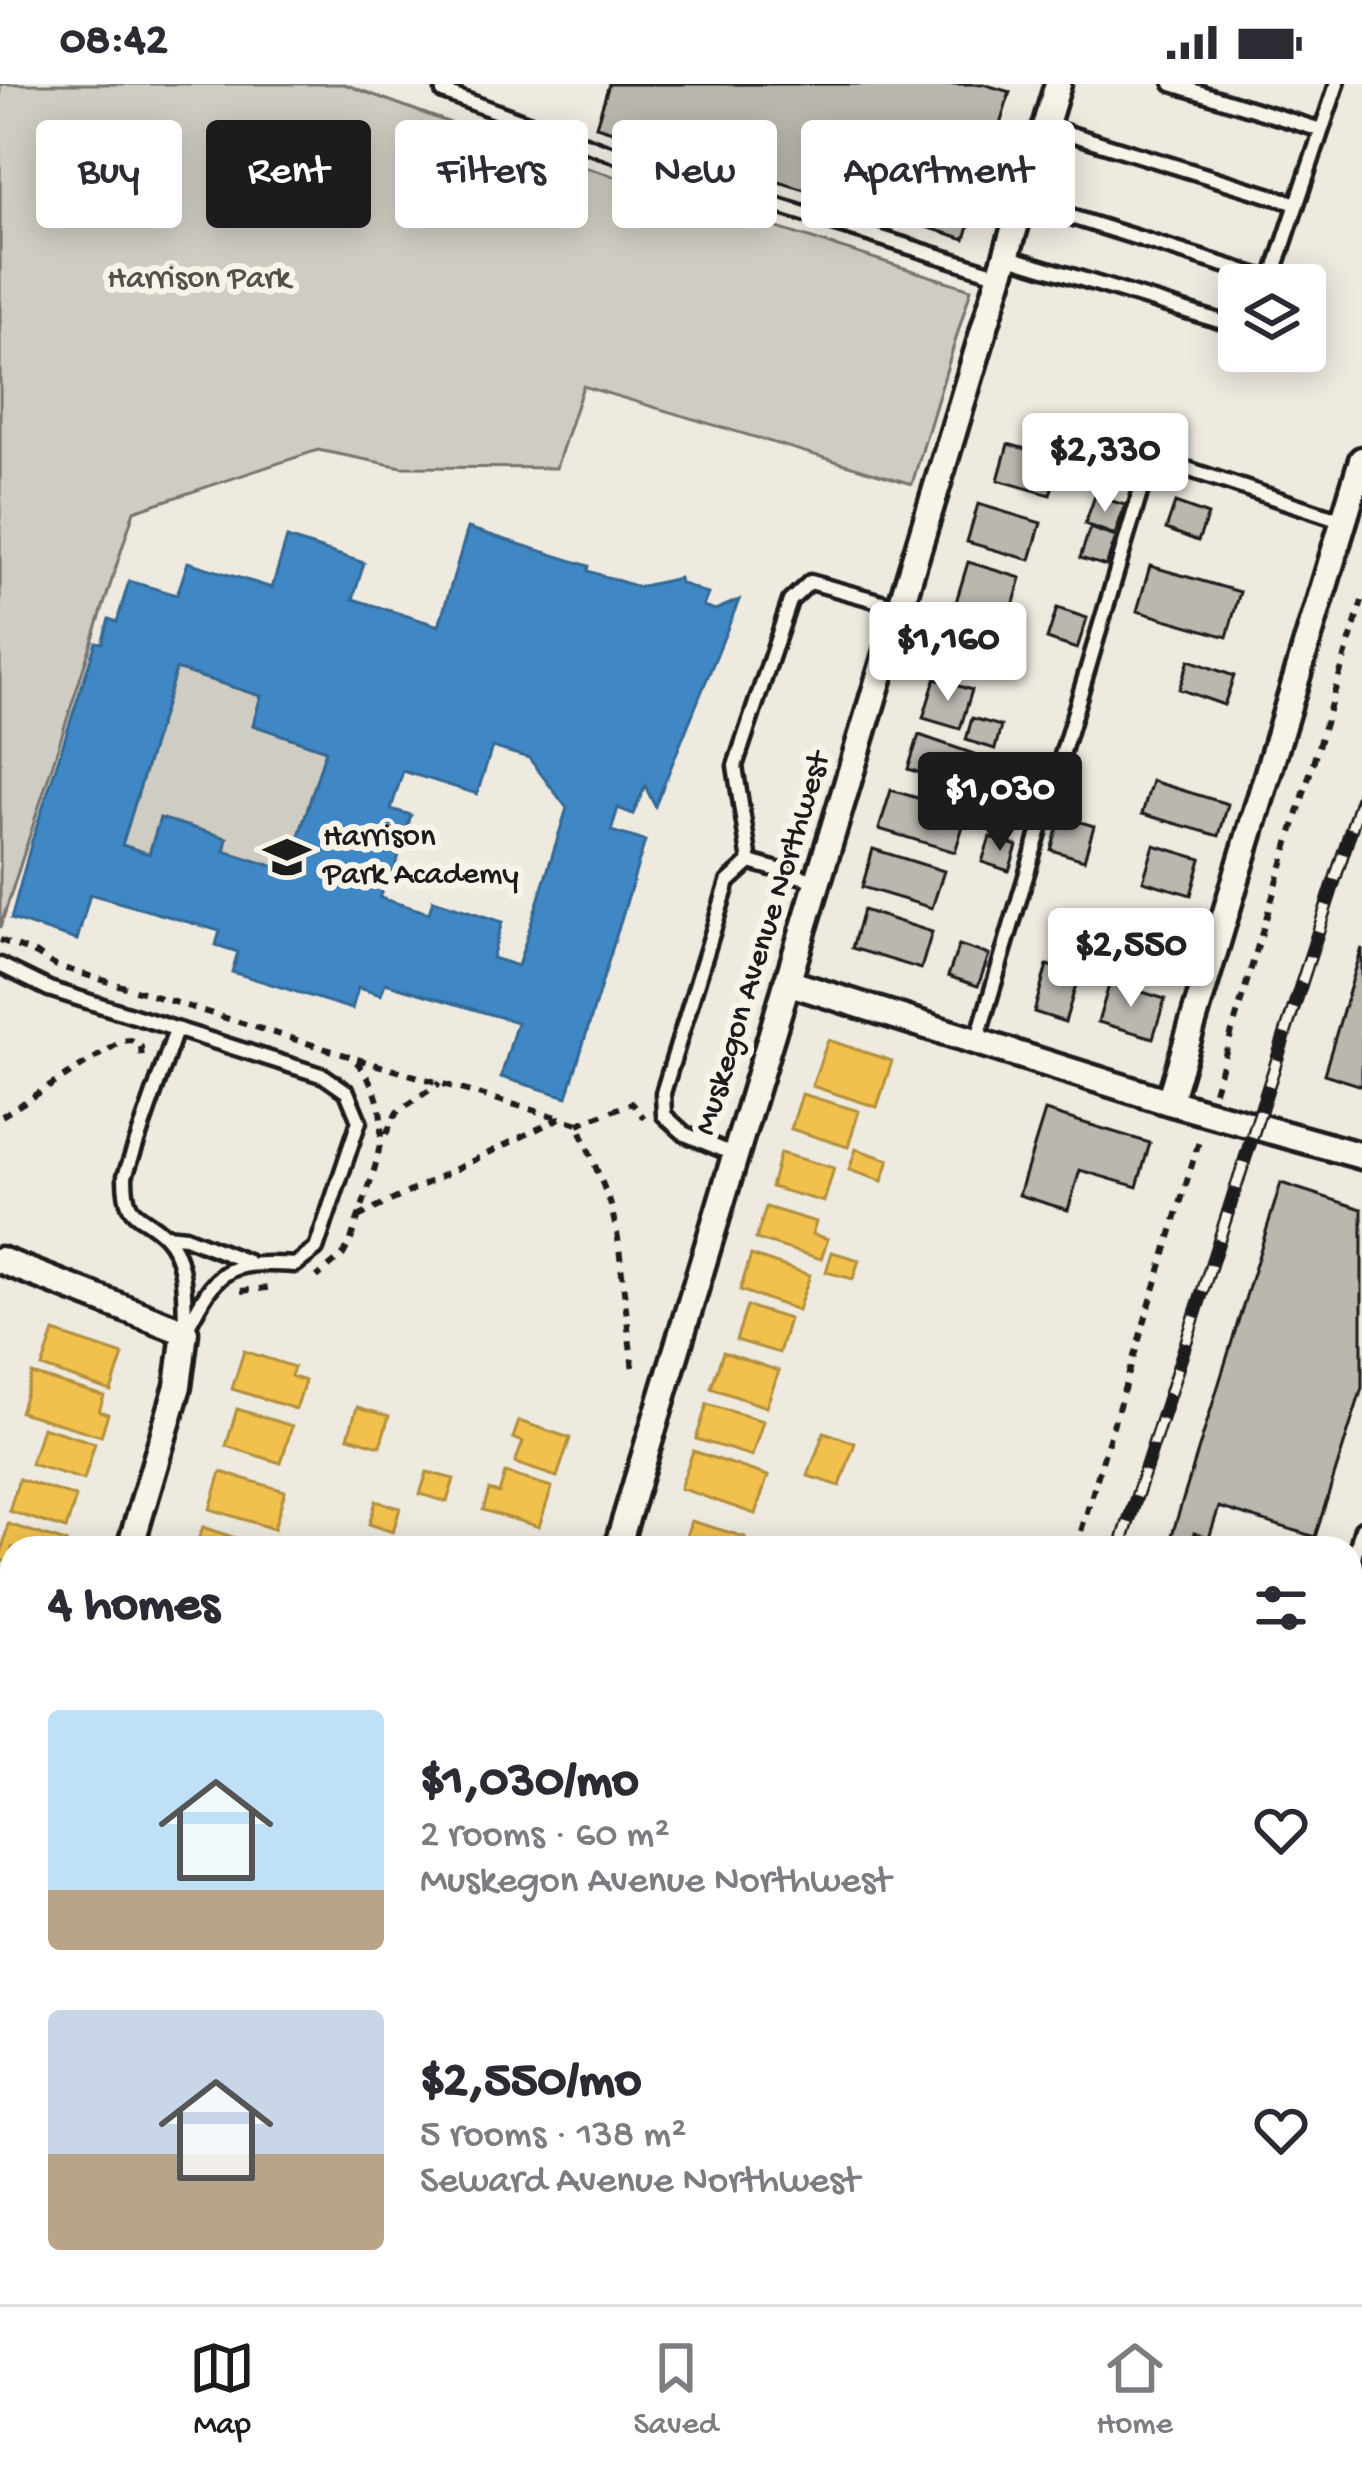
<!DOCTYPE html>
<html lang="en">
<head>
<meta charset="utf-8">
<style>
  :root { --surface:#fff; --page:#f2f2f3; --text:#2b2b33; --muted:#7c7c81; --line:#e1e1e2; --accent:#1c1c1c }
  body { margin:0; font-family:"Gochi Hand",sans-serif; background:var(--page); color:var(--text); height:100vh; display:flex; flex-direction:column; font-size:45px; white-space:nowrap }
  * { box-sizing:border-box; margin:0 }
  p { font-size:39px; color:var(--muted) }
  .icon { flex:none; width:66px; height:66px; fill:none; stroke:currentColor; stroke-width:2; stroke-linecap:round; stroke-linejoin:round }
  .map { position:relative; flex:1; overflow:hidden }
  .side { position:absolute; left:0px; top:1452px; width:1362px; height:768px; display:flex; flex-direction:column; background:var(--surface); border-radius:36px 36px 0 0; box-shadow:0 6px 30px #0003 }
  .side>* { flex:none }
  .hud { position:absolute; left:36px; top:36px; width:1290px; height:108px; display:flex; gap:24px }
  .fabs { position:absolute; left:1218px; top:180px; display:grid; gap:24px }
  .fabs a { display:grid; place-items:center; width:108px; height:108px; border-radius:12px; background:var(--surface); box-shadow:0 6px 30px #0003; font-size:60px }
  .price { position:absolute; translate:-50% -102px; padding:0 27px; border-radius:12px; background:#fff; color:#222; font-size:39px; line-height:78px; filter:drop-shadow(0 3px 6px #0008) }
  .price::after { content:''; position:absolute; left:50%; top:72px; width:36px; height:27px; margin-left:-18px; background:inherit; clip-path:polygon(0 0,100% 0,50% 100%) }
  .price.on { background:var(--accent); color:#fff }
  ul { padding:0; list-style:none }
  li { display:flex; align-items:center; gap:36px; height:300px; padding:0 48px }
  li span { display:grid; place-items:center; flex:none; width:336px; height:240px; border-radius:12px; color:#555 }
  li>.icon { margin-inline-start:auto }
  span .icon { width:144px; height:144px; fill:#fffc; stroke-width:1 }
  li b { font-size:51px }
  h2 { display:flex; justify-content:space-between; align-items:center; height:144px; padding:0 48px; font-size:51px }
  .tag { padding:0 42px; border-radius:12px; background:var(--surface); box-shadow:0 6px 30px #0003; font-size:42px; line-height:108px }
  .tag.on { background:var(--accent); color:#fff }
  .status { display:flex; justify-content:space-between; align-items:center; height:84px; padding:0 60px; background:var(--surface); direction:ltr }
  .status svg { height:33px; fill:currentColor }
  .menu { display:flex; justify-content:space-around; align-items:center; height:168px; border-top:3px solid var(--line); background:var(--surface); font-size:33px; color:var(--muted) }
  .menu a { display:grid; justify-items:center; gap:6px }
  .menu .on { color:var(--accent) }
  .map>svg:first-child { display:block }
  .green { fill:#cfccc3; stroke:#767470; stroke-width:3 }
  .homes { fill:#f2c14e; stroke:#b2903f; stroke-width:3 }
  .schools { fill:#3f88c5; stroke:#346892; stroke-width:3; fill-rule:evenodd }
  .building { fill:#bab7af; stroke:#1c1c1c; stroke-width:3 }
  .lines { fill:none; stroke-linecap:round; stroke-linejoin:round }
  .lane-casing { stroke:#1c1c1c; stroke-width:21 }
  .street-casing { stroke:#1c1c1c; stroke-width:33 }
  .path { stroke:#1c1c1c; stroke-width:6; stroke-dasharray:9 9; stroke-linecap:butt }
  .lane { stroke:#f7f3e8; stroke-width:12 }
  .street { stroke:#f7f3e8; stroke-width:24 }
  .rail-casing { stroke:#1c1c1c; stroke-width:14 }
  .rail { stroke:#f7f3e8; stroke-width:9; stroke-dasharray:27; stroke-linecap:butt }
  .labels { text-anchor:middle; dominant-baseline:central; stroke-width:12; stroke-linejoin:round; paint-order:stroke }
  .park-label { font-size:33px; fill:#52514e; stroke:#f7f3e8 }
  .poi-label { font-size:33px; fill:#1c1c1c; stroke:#f7f3e8; text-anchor:start }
  .street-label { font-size:33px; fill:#1c1c1c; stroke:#f7f3e8 }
</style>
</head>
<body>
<div class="status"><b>08:42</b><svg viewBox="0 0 49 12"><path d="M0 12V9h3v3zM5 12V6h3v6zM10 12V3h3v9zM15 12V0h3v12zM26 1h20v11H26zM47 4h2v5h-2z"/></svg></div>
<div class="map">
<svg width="1362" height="2220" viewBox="0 0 1362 2220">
  <rect width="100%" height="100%" fill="#eeeae0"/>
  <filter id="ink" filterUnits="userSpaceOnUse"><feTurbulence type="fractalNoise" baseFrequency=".00833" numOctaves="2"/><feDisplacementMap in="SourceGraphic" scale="24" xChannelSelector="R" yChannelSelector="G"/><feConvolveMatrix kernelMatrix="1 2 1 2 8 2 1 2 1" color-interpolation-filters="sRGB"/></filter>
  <g filter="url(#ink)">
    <path class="green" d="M0,0H344L486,52L971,205L912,400L583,302L556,384L402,383L318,366L134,427L0,844Z
      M176,585L261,612L253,641L326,666L288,787L224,767L227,754L160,734L149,770L122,761Z"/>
    <path class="homes" d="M828,956L892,977L877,1023L812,1002Z
      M802,1010L859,1027L848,1063L791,1045Z
      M856,1065L889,1076L882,1097L849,1086Z
      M780,1069L834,1084L824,1118L771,1103Z
      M766,1123L816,1138L812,1150L828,1155L821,1175L756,1155Z
      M832,1168L859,1176L853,1195L826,1188Z
      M751,1171L810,1191L798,1226L740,1206Z
      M747,1222L789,1235L779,1269L736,1256Z
      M54,1248L123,1271L111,1307L42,1283Z
      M244,1267L294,1283L291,1292L305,1297L296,1325L232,1305Z
      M723,1268L779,1287L766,1323L711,1304Z
      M32,1290L104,1312L99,1327L108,1330L101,1352L20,1328Z
      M707,1320L763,1337L752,1372L696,1355Z
      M357,1323L389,1332L380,1362L348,1353Z
      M237,1325L292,1342L281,1379L226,1362Z
      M519,1337L570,1354L557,1393L515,1379L523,1358L513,1354Z
      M42,1343L95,1359L84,1396L31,1380Z
      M824,1348L855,1359L840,1402L808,1392Z
      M693,1367L768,1392L755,1430L680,1404Z
      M221,1388L285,1407L274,1445L210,1425Z
      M427,1388L454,1395L447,1418L420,1410Z
      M505,1389L552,1403L539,1443L483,1426L489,1406L499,1409Z
      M19,1395L76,1413L66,1445L9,1427Z
      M376,1417L400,1424L393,1448L369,1440Z
      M691,1437L745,1453L742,1464H671L674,1456L684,1459Z
      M8,1440L66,1458L64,1464H12V1479L0,1476Z
      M203,1443L265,1464H195Z
      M0,1490L12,1493V1534L0,1530Z
      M0,1543L12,1547V1586L0,1582Z
      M0,1596L12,1601L9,1639L0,1636Z
      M402,2208H462L482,2214L480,2220H398Z"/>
    <path class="schools" d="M468,444L589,482L588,487L638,503L679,494L680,499L708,510L703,522L715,526L739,516L655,722L645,702L633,730L618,724L611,747L645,757L567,1013L501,993L517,938L385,899L381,911L358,904L352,925L232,888L238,868L216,861L220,847L90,810L77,856L11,835L32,757L96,558L102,559L109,535L117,538L129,497L177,511L188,478L272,504L287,454L364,479L353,515L439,542ZM176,585L261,612L253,641L326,666L288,787L224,767L227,754L160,734L149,770L122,761ZM492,663L529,674L567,724L518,882L492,874L502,838L433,816L429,829L380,814L385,798L390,800L411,731L391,725L403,687L477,710Z"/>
    <path class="building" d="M609,0H983L1010,8L965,155L596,42Z
      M1008,360L1061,375L1050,411L998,396Z
      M1095,412L1125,421L1115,451L1085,440Z
      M1175,419L1208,431L1198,457L1166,445Z
      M978,420L1041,439L1030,476L967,458Z
      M1090,444L1116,453L1106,482L1080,474Z
      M968,478L1021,494L1010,533L956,518Z
      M1150,482L1240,508L1227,553L1137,527Z
      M1057,524L1087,534L1077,565L1047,555Z
      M955,534L1002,550L990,588L942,572Z
      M1189,576L1234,592L1224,621L1179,605Z
      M935,595L972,606L960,645L923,634Z
      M972,634L1001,642L995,665L966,656Z
      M919,651L974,670L962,703L908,685Z
      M1152,697L1228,720L1219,752L1142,730Z
      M891,706L967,729L955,768L879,745Z
      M1061,732L1094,742L1084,776L1051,766Z
      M990,753L1017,762L1009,787L982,778Z
      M1154,761L1201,775L1191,811L1143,797Z
      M873,765L944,787L932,824L862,803Z
      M863,826L932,848L921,885L852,864Z
      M1114,843L1168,859L1158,894L1104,878Z
      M959,861L989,871L978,902L948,892Z
      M1362,864V1002L1324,990Z
      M1047,881L1079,891L1065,938L1034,928Z
      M1110,898L1165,915L1153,954L1098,938Z
      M1045,1027L1150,1059L1137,1103L1080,1086L1068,1126L1019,1111Z
      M1281,1099L1362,1125V1304L1315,1453L1219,1423L1209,1454L1194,1449L1189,1464H1168Z
      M1350,1550L1362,1554V1670L1350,1666Z
      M1350,1961L1362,1965L1361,2034L1350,2031Z
      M1356,2052L1362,2054V2097L1350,2093V2068Z
      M0,2189L12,2192V2208H34L30,2220H0Z
      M673,2208H783L779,2220H670Z"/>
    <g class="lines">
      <defs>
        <path id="lane" d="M1172,0L1321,46
          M443,8L615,71L1000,191
          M1045,42L1297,120
          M1023,118L1272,196
          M1006,172L1239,243
          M1270,201L1337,0
          M750,778L735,682L790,517L810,498L900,523
          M0,881L49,905L324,992L347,1008L359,1037L316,1165L295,1181C224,1176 217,1186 185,1248
          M176,946L125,1092C125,1137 138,1126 164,1151C187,1174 184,1213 185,1243
          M977,957L1148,382L1166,378L1344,437
          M735,1071L685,1050L664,1031L663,1009L728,798L750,778L817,797
          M165,1151L185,1153L248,1178
          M1350,1488L1362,1444
          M1350,1497L1362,1501
          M124,2220L128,2208
          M632,2220L636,2208
          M1356,2220L1362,2199"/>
        <path id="street" d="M787,898L1169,1018L1362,1072
          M1169,1018L1362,376
          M0,1176L185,1248L178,1302L130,1464
          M617,1464L1058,0
          M0,1888L12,1849
          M1350,1905L1362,1909
          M0,2124L12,2128
          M233,2208L266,2220
          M356,2220L359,2208
          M1136,2220L1140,2208"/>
      </defs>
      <use href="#lane" class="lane-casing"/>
      <use href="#street" class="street-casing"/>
      <path class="path" d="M0,856L37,870L54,881L352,973C407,1031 371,1090 351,1156L343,1171L317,1193
        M357,975L557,1033
        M1214,1007L1362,517
        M2,1032L122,957L131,956L141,963L142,976
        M578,1040L632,1019L644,1034
        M386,1050L397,1028L440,999
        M358,1133L560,1034L578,1040L610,1118L618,1154L633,1287
        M241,1207L275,1203
        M1076,1464L1200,1054
        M843,2220L847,2208"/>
      <use href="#lane" class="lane"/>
      <use href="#street" class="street"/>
      <defs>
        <path id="rail" d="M1120,1464L1362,711
          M887,2220L891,2208"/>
      </defs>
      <use href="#rail" class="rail-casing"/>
      <use href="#rail" class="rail"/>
    </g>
  </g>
  <defs>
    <symbol id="school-bare" viewBox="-9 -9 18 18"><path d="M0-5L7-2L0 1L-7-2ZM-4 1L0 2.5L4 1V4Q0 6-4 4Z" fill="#1c1c1c" stroke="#f7f3e8" stroke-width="2.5" paint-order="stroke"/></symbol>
  </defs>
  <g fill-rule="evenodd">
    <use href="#school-bare" x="254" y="740" width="66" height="66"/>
  </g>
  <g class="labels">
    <g class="park-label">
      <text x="199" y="196">Harrison Park</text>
    </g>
    <g class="poi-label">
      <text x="323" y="754">Harrison<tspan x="323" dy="38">Park Academy</tspan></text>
    </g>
    <g class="street-label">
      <text transform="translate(764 860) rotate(-73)">Muskegon Avenue Northwest</text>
    </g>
  </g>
</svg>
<div class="fabs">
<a><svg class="icon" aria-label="layers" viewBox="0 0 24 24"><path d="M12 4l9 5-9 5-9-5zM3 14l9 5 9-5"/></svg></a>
</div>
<b class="price" style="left:1105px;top:431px">$2,330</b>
<b class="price" style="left:948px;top:620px">$1,160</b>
<b class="price on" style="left:1000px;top:770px">$1,030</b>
<b class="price" style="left:1131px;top:926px">$2,550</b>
<div class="hud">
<a class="tag">Buy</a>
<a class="tag on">Rent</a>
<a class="tag">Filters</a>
<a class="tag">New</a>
<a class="tag">Apartment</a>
</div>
<section class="side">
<h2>4 homes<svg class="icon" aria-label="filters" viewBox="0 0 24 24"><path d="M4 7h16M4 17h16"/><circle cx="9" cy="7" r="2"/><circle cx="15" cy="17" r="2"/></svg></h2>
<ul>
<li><span style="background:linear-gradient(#bfe0f5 75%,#b9a48a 0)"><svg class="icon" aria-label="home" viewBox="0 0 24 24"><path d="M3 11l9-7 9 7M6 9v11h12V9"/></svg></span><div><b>$1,030/mo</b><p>2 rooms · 60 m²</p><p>Muskegon Avenue Northwest</p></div><svg class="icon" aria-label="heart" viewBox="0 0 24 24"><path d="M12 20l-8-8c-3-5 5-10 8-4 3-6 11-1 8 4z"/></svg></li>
<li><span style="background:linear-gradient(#c9d6e8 60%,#b9a48a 0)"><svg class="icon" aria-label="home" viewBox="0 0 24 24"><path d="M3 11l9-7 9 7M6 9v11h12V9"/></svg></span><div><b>$2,550/mo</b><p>5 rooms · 138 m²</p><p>Seward Avenue Northwest</p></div><svg class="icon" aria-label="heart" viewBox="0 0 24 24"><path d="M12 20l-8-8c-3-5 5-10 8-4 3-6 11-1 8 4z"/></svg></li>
</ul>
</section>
</div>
<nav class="menu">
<a class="on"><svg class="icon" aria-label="map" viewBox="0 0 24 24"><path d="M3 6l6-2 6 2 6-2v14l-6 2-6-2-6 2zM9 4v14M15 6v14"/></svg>Map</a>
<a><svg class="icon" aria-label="saved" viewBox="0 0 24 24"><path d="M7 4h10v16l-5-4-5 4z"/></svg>Saved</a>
<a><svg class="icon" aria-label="home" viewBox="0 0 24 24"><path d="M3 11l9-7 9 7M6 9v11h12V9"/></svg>Home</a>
</nav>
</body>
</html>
